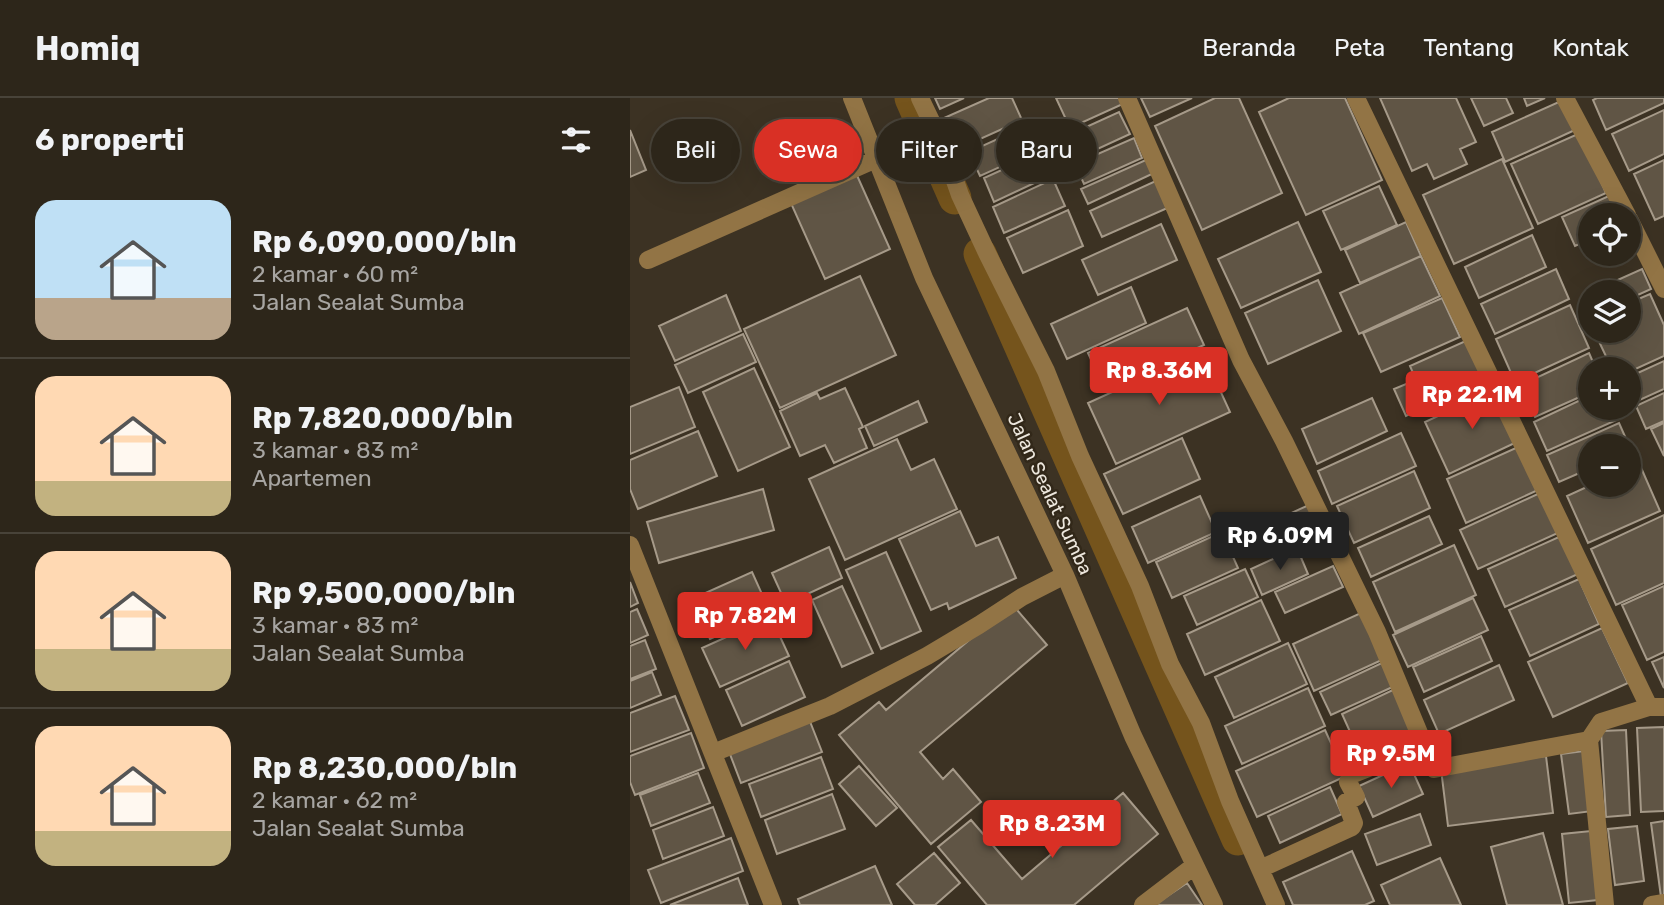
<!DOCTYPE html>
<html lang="id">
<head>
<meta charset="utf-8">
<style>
  :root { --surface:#2d261a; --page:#393227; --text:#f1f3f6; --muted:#a7a5a2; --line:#484339; --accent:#d93025 }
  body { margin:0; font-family:Rubik,sans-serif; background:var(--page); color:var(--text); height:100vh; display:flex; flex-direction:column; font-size:26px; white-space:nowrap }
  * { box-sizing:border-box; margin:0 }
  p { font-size:23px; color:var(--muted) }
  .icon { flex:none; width:38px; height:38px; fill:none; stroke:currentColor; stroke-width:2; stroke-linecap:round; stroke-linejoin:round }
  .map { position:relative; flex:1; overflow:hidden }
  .side { display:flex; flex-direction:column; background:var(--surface); width:630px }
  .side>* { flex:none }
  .banner { position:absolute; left:21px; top:21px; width:665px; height:63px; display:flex; gap:14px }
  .tools { position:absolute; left:948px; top:105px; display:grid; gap:14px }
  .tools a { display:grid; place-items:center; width:63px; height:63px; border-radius:50%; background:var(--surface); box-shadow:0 7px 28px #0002,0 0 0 2px var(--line); font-size:35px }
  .price { position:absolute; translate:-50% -60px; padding:0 16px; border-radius:7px; background:var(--accent); color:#fff; font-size:23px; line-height:46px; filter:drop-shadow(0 2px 4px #0008) }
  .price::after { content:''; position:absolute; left:50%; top:42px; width:21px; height:16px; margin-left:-10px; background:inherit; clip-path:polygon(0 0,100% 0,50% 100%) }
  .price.current { background:#222; color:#fff }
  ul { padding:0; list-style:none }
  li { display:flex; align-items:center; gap:21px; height:175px; padding:0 35px }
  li+li { border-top:2px solid var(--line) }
  li span { display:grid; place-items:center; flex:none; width:196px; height:140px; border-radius:21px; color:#555 }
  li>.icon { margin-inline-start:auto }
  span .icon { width:84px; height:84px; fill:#fffc; stroke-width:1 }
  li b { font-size:30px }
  h2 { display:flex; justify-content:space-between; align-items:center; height:84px; padding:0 35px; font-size:30px }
  .chip { padding:0 24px; border-radius:32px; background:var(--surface); box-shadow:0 7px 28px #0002,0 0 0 2px var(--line); font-size:24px; line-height:63px }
  .chip.current { background:var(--accent); color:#fff }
  header { display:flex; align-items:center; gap:42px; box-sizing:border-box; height:98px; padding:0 35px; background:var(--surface); border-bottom:2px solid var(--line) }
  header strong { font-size:33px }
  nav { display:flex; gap:38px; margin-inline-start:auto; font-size:24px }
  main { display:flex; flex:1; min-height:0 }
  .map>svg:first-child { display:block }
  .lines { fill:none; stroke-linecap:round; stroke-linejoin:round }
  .canal { stroke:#75541c; stroke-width:33 }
  .building { fill:#605545; stroke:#a69a89; stroke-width:2 }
  .minor { stroke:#927445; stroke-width:18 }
  .labels { text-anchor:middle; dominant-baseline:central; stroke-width:5; stroke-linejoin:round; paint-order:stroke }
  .street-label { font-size:19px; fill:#ede7dd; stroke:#322819 }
</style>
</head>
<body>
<header>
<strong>Homiq</strong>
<nav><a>Beranda</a><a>Peta</a><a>Tentang</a><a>Kontak</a></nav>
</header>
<main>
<section class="side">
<h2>6 properti<svg class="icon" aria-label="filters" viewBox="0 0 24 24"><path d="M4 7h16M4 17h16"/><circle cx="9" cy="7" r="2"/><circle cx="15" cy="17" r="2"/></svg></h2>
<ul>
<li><span style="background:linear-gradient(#bfe0f5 70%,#b9a48a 0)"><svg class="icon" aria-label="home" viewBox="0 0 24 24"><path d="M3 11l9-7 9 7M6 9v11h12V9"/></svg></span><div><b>Rp 6,090,000/bln</b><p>2 kamar · 60 m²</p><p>Jalan Sealat Sumba</p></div></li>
<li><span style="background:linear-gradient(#ffd9b3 75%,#c2b280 0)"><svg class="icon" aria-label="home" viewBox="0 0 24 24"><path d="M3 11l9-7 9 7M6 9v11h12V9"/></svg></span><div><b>Rp 7,820,000/bln</b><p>3 kamar · 83 m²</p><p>Apartemen</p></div></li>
<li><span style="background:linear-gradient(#ffd9b3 70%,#c2b280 0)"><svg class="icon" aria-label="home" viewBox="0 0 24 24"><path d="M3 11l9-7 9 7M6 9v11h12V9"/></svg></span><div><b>Rp 9,500,000/bln</b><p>3 kamar · 83 m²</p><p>Jalan Sealat Sumba</p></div></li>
<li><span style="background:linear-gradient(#ffd9b3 75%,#c2b280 0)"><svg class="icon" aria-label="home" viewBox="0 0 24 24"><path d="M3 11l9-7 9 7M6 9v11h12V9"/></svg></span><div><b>Rp 8,230,000/bln</b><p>2 kamar · 62 m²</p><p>Jalan Sealat Sumba</p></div></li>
</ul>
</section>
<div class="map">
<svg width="1034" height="807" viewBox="0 0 1034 807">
  <rect width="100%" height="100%" fill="#3c3223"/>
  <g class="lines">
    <path class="canal" d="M281,0L325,100
      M350,156L608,741"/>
  </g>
  <path class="building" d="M305,0H334L310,11Z
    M359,0H382L392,22L328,51L314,20Z
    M426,0H493L495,5L440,30Z
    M511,0H562L520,19Z
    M585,0H609L652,95L572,132L525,28Z
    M659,0H715L752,82L676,117L629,14Z
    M750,0H826L846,44L830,51L837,66L804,81L797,66L782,73Z
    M841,0H876L883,15L854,28Z
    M894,0H915L897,8Z
    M967,0H1034V5L976,32L963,2Z
    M931,3L945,32L875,64L862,34Z
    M1034,12V56L999,73L982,36Z
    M489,14L500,36L420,73L410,50Z
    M394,29L405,53L350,78L339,54Z
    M0,32L16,72L0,79Z
    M950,35L976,95L908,126L881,66Z
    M504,40L512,60L454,86L445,66Z
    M405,57L415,80L364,104L354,80Z
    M518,61L524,75L458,106L451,91Z
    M872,61L903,130L824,166L793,97Z
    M1034,62V118L1025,122L1004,76Z
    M225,73L260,151L195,181L160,103Z
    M423,81L435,108L374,135L363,109Z
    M530,81L542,108L472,139L460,113Z
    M749,88L767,127L711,152L693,113Z
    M981,97L990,117H961V141L945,148L932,119Z
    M438,112L453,148L393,175L377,140Z
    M668,124L691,174L611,210L588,161Z
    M776,124L791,158L730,185L715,152Z
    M531,126L547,162L468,197L452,162Z
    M902,137L916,169L849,200L835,169Z
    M791,158L810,198L729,236L710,195Z
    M926,171L939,201L865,236L851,206Z
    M1012,171L1021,191L999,201V194H961Z
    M230,178L266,257L150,310L114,231Z
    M688,182L711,233L638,266L615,215Z
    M501,189L516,225L437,261L421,226Z
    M1020,196L1034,227V258L999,274V271H982L964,233H999V205Z
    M96,197L111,233L45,263L29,228Z
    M812,200L830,239L751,274L733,235Z
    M940,207L959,250L885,284L866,241Z
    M557,210L574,247L475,292L458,255Z
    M113,236L126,264L58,295L45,267Z
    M840,241L862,289L801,317L798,307L776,318L764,291L786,282L780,268Z
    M572,253L600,314L486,366L458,305Z
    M959,255L966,271H961V294L905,319L891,287Z
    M1034,263V291L1003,305L999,297V279Z
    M124,270L160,349L108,373L73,294Z
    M49,289L65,329L0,356V309Z
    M215,290L233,329L229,331L237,350L204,365L195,347L170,358L150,313L187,295L190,301Z
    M866,291L889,343L819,376L795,324Z
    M1034,295V323L1016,331L1006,308Z
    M961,297V310H987L991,320L917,353L904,324Z
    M742,300L757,333L687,366L672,331Z
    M288,303L297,324L244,348L235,328Z
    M989,325L1001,352L999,353V348H961V370L929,384L917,357Z
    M1034,325V358L1021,331Z
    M68,333L87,378L8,411L0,391V362Z
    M771,335L786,368L702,406L688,373Z
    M552,340L570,381L493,416L474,376Z
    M267,341L281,372L304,361L327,411L215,462L179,381Z
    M888,349L908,392L836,425L817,381Z
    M1009,365L1030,413L958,445L937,398L961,387H999V369Z
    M784,373L800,410L724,445L707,408Z
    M133,391L144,432L29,465L17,424Z
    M912,394L930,434L848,471L830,432Z
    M570,398L586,434L518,465L502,429Z
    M681,406L693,434L646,455L633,428Z
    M330,413L346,448L368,439L386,480L319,511L317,505L301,512L269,441Z
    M1034,417V485L986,507L961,451Z
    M799,418L812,446L741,479L728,450Z
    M592,434L608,470L542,500L526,464Z
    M931,438L948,476L875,509L858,471Z
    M824,447L846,497L765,534L743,484Z
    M199,449L212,480L156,506L142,475Z
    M667,450L678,476L632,497L621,471Z
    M256,454L291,533L251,551L216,472Z
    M703,468L713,489L655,515L645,494Z
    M615,471L628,499L567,527L554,498Z
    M122,474L140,514L80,541L62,501Z
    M949,481L969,526L900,558L879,512Z
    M0,484L8,505L0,509Z
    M212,488L243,555L212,569L182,502Z
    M1034,488V554L1017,562L992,507Z
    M843,500L858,532L778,569L763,537Z
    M631,502L650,543L575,577L557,536Z
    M382,506L417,547L290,654L313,681L323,671L351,704L301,746L209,637L249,604L256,612Z
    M7,511L18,537L0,545V514Z
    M733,514L754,561L684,593L663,546Z
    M141,519L159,558L90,589L72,550Z
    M972,530L998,585L923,619L898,564Z
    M851,538L862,563L794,594L783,569Z
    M15,542L26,571L0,581V548Z
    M658,545L677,586L604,620L585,579Z
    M1034,559V590L1022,564Z
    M159,563L175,599L112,628L96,592Z
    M756,563L767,587L701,617L690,594Z
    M869,567L884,602L809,636L794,602Z
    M22,574L31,597L0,610V583Z
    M678,590L695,628L612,666L595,628Z
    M767,590L786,631L730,656L712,616Z
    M45,598L59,632L0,654V615Z
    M179,621L192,654L111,685L98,651Z
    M1034,629V713L1011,714L1007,630Z
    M695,632L716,678L627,719L606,673Z
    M996,632L1000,717L976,719L971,633Z
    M61,635L74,670L5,697L0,684V658Z
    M954,653L963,713L939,716L931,656Z
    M916,658L923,715L818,728L811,671Z
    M191,659L203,691L131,719L119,686Z
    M779,665L793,696L743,719L729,688Z
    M229,668L267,710L246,728L209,686Z
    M68,675L80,705L21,728L10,697Z
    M700,689L712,716L650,745L638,718Z
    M493,695L528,736L444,807H357L308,749L341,722L392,781Z
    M202,696L215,731L147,756L135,722Z
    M83,709L94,738L33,761L23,732Z
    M790,716L801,747L747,767L735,736Z
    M1034,723V799H1031L1021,725Z
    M1007,728L1014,783L985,787L978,731Z
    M961,733L968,802L939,805L932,736Z
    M913,735L933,807H877L861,749Z
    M101,740L113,773L31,805L18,772Z
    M722,753L744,803L735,807H663L653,784Z
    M304,755L330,785L305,807H285L267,786Z
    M810,760L831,807H760L751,787Z
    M245,768L262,807H170L168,801Z
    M108,780L118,807H40Z
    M557,785L572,807H524Z"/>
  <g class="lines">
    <path class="minor" d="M222,0L294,180L435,477L503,638L584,807
      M290,0L312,46L330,97L357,155L416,273L450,358L510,488L540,566L571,625L600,703L646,807
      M497,0L611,262L654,343L747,534L804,671L959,642
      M726,0L1019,609H1034
      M935,0L997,117
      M999,121L1034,191
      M18,162L246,61
      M0,447L143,807
      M83,655L200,608L297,558L349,527L392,499L435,477
      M630,771L722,729L724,725L716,704L726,699L718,684L721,677L794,648
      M513,807L564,768
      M975,807L959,642L971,624L1019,609
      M1022,807L1034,805"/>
  </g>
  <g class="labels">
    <g class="street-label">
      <text transform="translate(420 396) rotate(65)">Jalan Sealat Sumba</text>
    </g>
  </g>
</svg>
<div class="tools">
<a><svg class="icon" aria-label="locate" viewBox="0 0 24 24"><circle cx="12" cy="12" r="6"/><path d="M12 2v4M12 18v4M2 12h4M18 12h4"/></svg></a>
<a><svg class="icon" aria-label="layers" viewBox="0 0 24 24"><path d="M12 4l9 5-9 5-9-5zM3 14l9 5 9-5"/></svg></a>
<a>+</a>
<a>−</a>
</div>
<b class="price" style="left:529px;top:309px">Rp 8.36M</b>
<b class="price" style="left:842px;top:333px">Rp 22.1M</b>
<b class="price current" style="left:650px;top:474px">Rp 6.09M</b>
<b class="price" style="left:115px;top:554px">Rp 7.82M</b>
<b class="price" style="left:761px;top:692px">Rp 9.5M</b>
<b class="price" style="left:422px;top:762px">Rp 8.23M</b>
<div class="banner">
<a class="chip">Beli</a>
<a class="chip current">Sewa</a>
<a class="chip">Filter</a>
<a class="chip">Baru</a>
</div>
</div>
</main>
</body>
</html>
